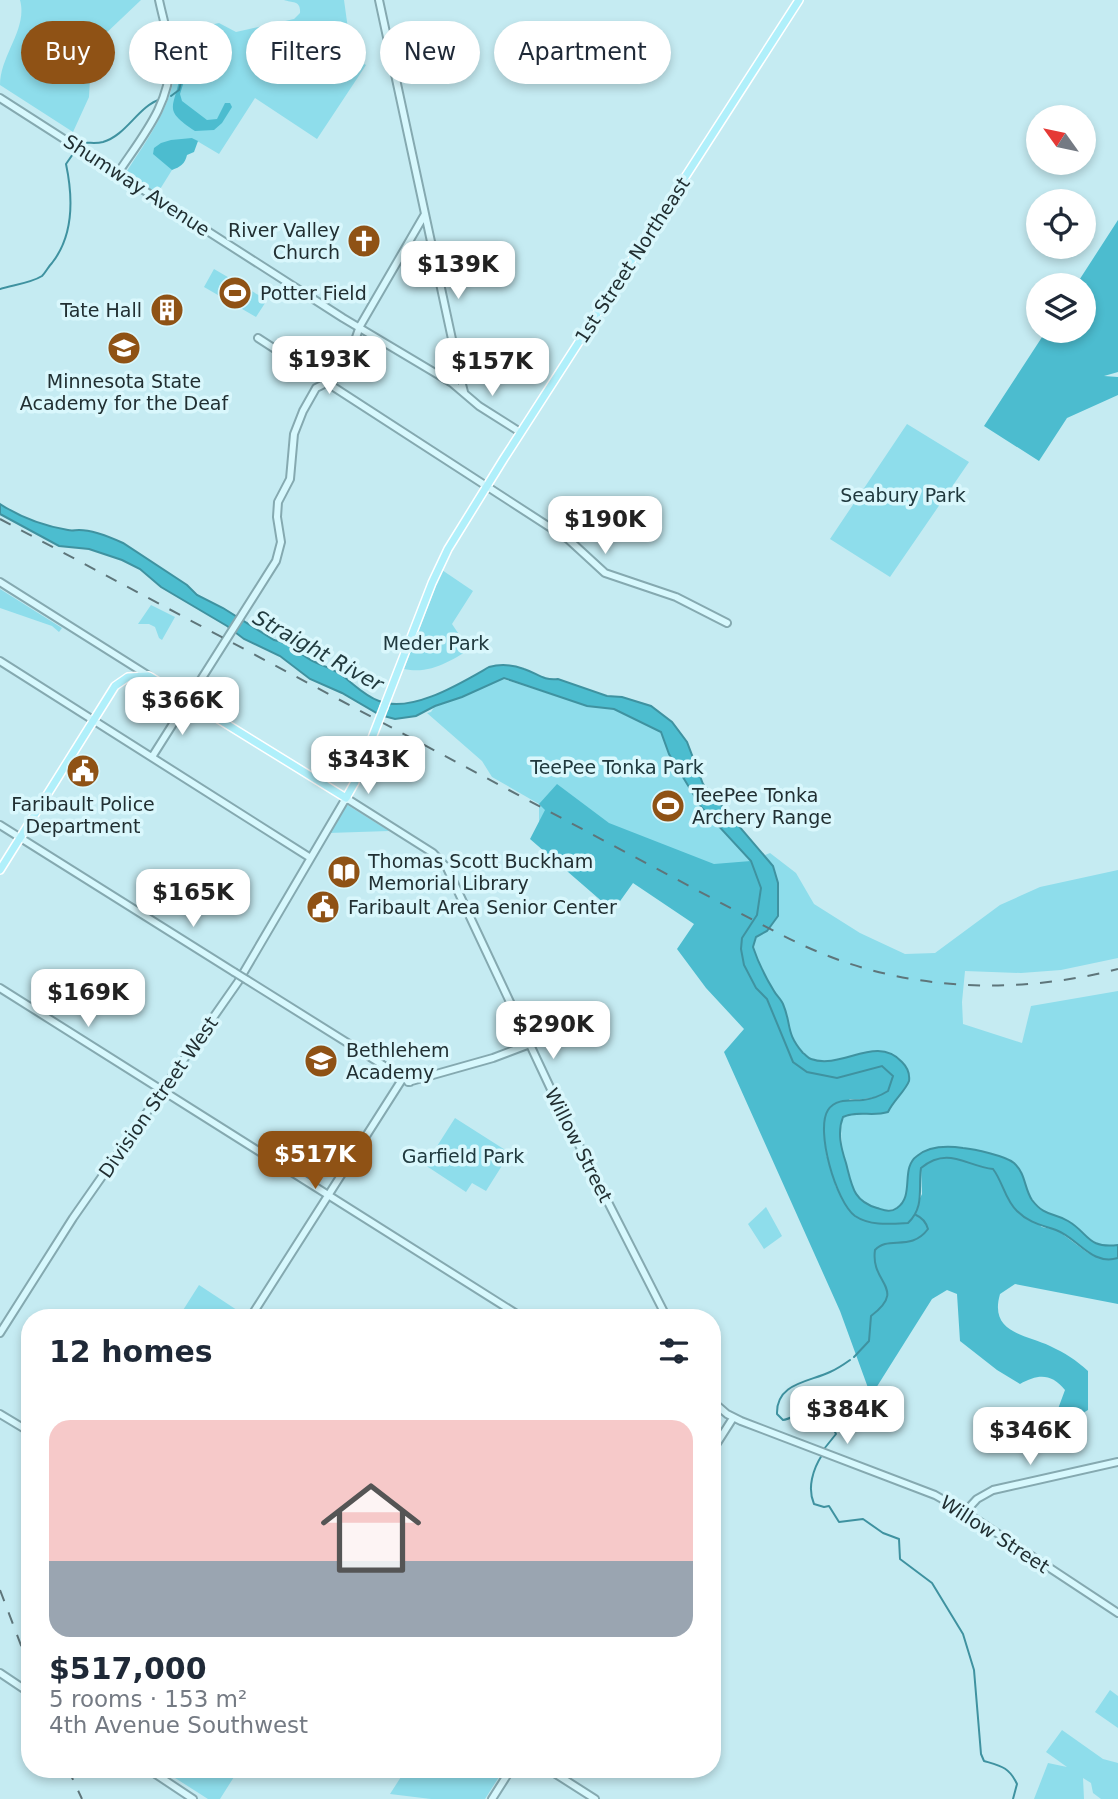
<!DOCTYPE html>
<html lang="en">
<head>
<meta charset="utf-8">
<style>
  :root { --surface:#fff; --page:#f2f2f3; --text:#1f2937; --muted:#747a83; --line:#e0e1e3; --accent:#8f5215 }
  body { margin:0; font-family:"DejaVu Sans",sans-serif; background:var(--page); color:var(--text); height:100vh; display:flex; flex-direction:column; font-size:26px; white-space:nowrap }
  * { box-sizing:border-box; margin:0 }
  p { font-size:23px; color:var(--muted) }
  .icon { flex:none; width:38px; height:38px; fill:none; stroke:currentColor; stroke-width:2; stroke-linecap:round; stroke-linejoin:round }
  .map { position:relative; flex:1; overflow:hidden }
  .panel { position:absolute; left:21px; top:1309px; width:700px; height:469px; display:flex; flex-direction:column; background:var(--surface); border-radius:28px; box-shadow:0 4px 10px #0003 }
  .panel>* { flex:none }
  .banner { position:absolute; left:21px; top:21px; width:700px; height:63px; display:flex; gap:14px }
  .needle { width:46px; rotate:303deg }
  .fabs { position:absolute; left:1026px; top:105px; display:grid; gap:14px }
  .fabs a { display:grid; place-items:center; width:70px; height:70px; border-radius:50%; background:var(--surface); box-shadow:0 4px 10px #0003; font-size:35px }
  .price { position:absolute; translate:-50% -60px; padding:0 16px; border-radius:14px; background:#fff; color:#222; font-size:23px; line-height:46px; filter:drop-shadow(0 2px 4px #0008) }
  .price::after { content:''; position:absolute; left:50%; top:42px; width:21px; height:16px; margin-left:-10px; background:inherit; clip-path:polygon(0 0,100% 0,50% 100%) }
  .price.current { background:var(--accent); color:#fff }
  ul { padding:0; list-style:none }
  li { display:grid; align-content:center; gap:14px; height:371px; padding:0 28px }
  li+li { border-top:2px solid var(--line) }
  li span { display:grid; place-items:center; height:217px; border-radius:21px; color:#555 }
  li>.icon { margin-inline-start:auto }
  span .icon { width:126px; height:126px; fill:#fffc; stroke-width:1 }
  li b { font-size:30px }
  h2 { display:flex; justify-content:space-between; align-items:center; height:84px; padding:0 28px; font-size:30px }
  .chip { padding:0 24px; border-radius:32px; background:var(--surface); box-shadow:0 4px 10px #0003; font-size:24px; line-height:63px }
  .chip.current { background:var(--accent); color:#fff }
  .map>svg:first-child { display:block }
  .green { fill:#8eddeb }
  .forest { fill:#4cbccf }
  .water { fill:#4cbdcf; stroke:#3f92a0; stroke-width:2 }
  .lines { fill:none; stroke-linecap:round; stroke-linejoin:round }
  .stream { stroke:#3f92a0; stroke-width:2 }
  .secondary-casing { stroke:#85a9b0; stroke-width:10 }
  .primary-casing { stroke:#fff; stroke-width:10 }
  .secondary { stroke:#d7f8fd; stroke-width:6 }
  .primary { stroke:#b0f0fb; stroke-width:7 }
  .rail { stroke:#5e757a; stroke-width:2; stroke-dasharray:12 12; stroke-linecap:butt }
  .secondary-bridge-casing { stroke:#85a9b0; stroke-width:10; stroke-linecap:butt }
  .primary-bridge-casing { stroke:#fff; stroke-width:10; stroke-linecap:butt }
  .secondary-bridge { stroke:#d7f8fd; stroke-width:6 }
  .primary-bridge { stroke:#b0f0fb; stroke-width:7 }
  .labels { text-anchor:middle; dominant-baseline:central; stroke-width:7; stroke-linejoin:round; paint-order:stroke }
  .street-label { font-size:19px; fill:#212f32; stroke:#d9f7fc }
  .poi-label { font-size:19px; fill:#212f32; stroke:#d9f7fc; text-anchor:start }
  .park-label { font-size:19px; fill:#20393e; stroke:#d9f7fc }
  .water-label { font-size:21px; font-style:italic; fill:#213a3e; stroke:#d9f7fc }
</style>
</head>
<body>
<div class="map">
<svg width="1118" height="1799" viewBox="0 0 1118 1799">
  <rect width="100%" height="100%" fill="#c5ebf2"/>
  <path class="green" d="M20,0H141L101,38L91,60L89,97L73,132L0,85C0,55 28,29 20,0Z
    M284,0H344L348,29L329,41L366,65L317,139L255,98L219,154L192,138L157,194L127,171C147,140 170,109 175,72C177,59 172,46 173,33L219,23L236,32L294,19L300,13C301,0 292,3 284,0Z
    M214,269L267,300L256,317L204,287Z
    M907,424L969,462L890,577L830,539Z
    M442,570L473,591L452,624L458,633L457,636L469,644L471,642L475,646C452,660 431,675 404,669Z
    M0,589L62,628L59,632L52,626L0,608Z
    M151,605L175,617L162,640L159,638L155,627L149,624H138Z
    M500,678L587,706L614,709L661,732L669,754L701,807L751,861L770,853L796,873L814,904L860,933L905,954L935,953L1000,905L1040,887L1118,870V958L1061,970L1021,973L965,971L962,1002L963,1024L1022,1043L1031,1006L1118,991V1245C1092,1248 1089,1236 1071,1223C1065,1218 1057,1219 1051,1215C1030,1205 1019,1178 1008,1159C965,1148 951,1138 911,1162C909,1174 910,1190 905,1200C897,1215 871,1211 860,1201C847,1190 837,1133 843,1117C858,1110 872,1117 888,1112L894,1100L908,1084L875,1050L834,1063L809,1058L793,1041L787,1025L783,1003L774,991L757,958L753,947L756,937L766,931L619,864L539,821V804L492,777L482,761L427,713L431,712L435,706L462,697Z
    M346,804L389,831L328,833Z
    M455,1118L510,1153L486,1191L472,1183L466,1192L425,1165Z
    M766,1207L782,1236L764,1249L748,1224Z
    M199,1285L246,1316L245,1318H178Z
    M1110,1690L1118,1696V1728L1095,1712Z
    M1062,1730L1103,1759L1118,1763V1799H1101L1093,1793L1091,1783L1083,1778L1084,1799H1034L1048,1763L1067,1767L1046,1752Z
    M161,1769H239L220,1799H208Z
    M406,1769H504L485,1799H431L390,1794Z"/>
  <path class="forest" d="M183,72L186,75L180,94L182,101L207,120L217,119L225,103H230L232,107L222,123L214,130L195,131C161,109 175,108 180,75Z
    M192,138L198,141L194,152L187,155C185,164 180,167 172,170L153,154L154,148L161,143L171,140Z
    M1118,220V372L1104,376L1118,377V395L1067,418L1039,461L984,426L1046,331H1083V285H1076Z
    M557,784L609,823L714,864L751,861L761,888L757,915L742,938L744,965L756,988L767,998L793,1062L837,1078L882,1066L893,1076L889,1091C876,1098 865,1100 850,1099L825,1119L826,1154L836,1187L849,1210L854,1215L888,1223H908L922,1194L921,1168C948,1146 966,1166 993,1169L1004,1187L1009,1201L1042,1227L1057,1230L1088,1253L1111,1260L1118,1258V1304L1015,1284L1000,1294C989,1333 1024,1334 1050,1346C1065,1353 1076,1360 1088,1371V1410L1083,1413L1081,1422L1055,1417L1065,1390C1051,1373 1038,1374 1020,1384L997,1370L960,1341L957,1294L947,1290L932,1299L871,1396L840,1311L724,1052L744,1029L706,988L677,949L694,924L633,883L613,911L530,839L545,810L539,804Z"/>
  <path class="water" d="M0,504C20,517 44,526 68,530C72,531 75,530 79,530C93,530 110,537 123,543L187,585L197,595L223,608L274,640C288,642 298,653 311,660C320,665 331,668 340,674C353,683 363,695 379,701C411,714 461,683 489,667C500,664 513,665 524,669C537,673 543,681 558,679L607,696L622,697L651,706L672,722L687,742L703,784L773,866L778,883V916L767,931L756,937L753,947C758,962 766,978 774,991C776,995 781,999 783,1004C792,1025 785,1032 803,1053C806,1055 808,1058 811,1059C842,1070 876,1034 902,1062C907,1067 910,1074 909,1081C906,1090 893,1101 888,1112C872,1117 858,1110 843,1117C837,1132 841,1148 846,1163C852,1186 853,1201 877,1208C884,1210 890,1213 897,1208C915,1196 900,1168 917,1156C929,1146 949,1146 963,1148C974,1149 1006,1156 1014,1163C1026,1174 1024,1188 1032,1200C1045,1217 1053,1212 1068,1221C1089,1233 1087,1249 1118,1245V1258C1091,1266 1078,1238 1056,1230C1042,1225 1029,1223 1017,1211C1005,1200 1003,1182 993,1169C966,1166 948,1146 921,1168C918,1188 925,1207 908,1223C890,1224 870,1226 855,1216C836,1202 815,1130 828,1110C836,1098 851,1101 863,1100C873,1099 880,1096 888,1091L893,1076L882,1066L837,1078L807,1072L793,1062L767,999L756,988L744,965L741,949L742,938L757,915L761,888L751,861L701,807L669,754L661,732L614,709L587,706L504,678L462,697L435,706L416,716L395,719L380,715L342,693L310,679L280,656L244,639L227,626L161,587L140,569L122,560L89,549L59,546L0,514Z"/>
  <g class="lines">
    <path class="stream" d="M171,96L179,90L185,67
      M81,143C89,142 95,144 103,142C127,135 138,106 161,99
      M0,289C13,285 31,283 42,276C46,272 48,267 52,263C74,235 73,197 66,164L75,151
      M854,1357L869,1341L871,1316C908,1288 870,1284 875,1250C888,1235 911,1252 928,1229C926,1222 923,1218 916,1215
      M824,1449L836,1434C833,1425 815,1413 805,1413C797,1413 791,1419 783,1420L777,1414C776,1383 809,1382 830,1372C837,1369 843,1365 850,1360
      M822,1455C813,1469 807,1488 814,1504L824,1507L829,1506L839,1522L863,1519L883,1533L899,1539L900,1559L932,1583L963,1634L974,1670L981,1754L984,1761C1001,1766 1009,1767 1017,1784L1013,1799"/>
    <defs>
      <path id="secondary" d="M379,0L458,367L452,383
        M0,98L343,318L452,383L479,406L520,432
        M118,173C141,138 171,104 170,60C170,40 163,19 159,0
        M258,338L568,539L605,573L676,597L727,623
        M458,369L464,392
        M0,582L149,676
        M0,661L309,857
        M152,757L276,561L281,542L277,517L278,502L290,479L294,434L303,411L316,388L334,379L345,369L360,326L425,214
        M0,825L234,972
        M247,980L410,1082
        M0,988L523,1318
        M408,1082L493,1058L530,1044
        M250,1318L403,1078
        M0,1333L73,1218L238,982L346,798L433,853L447,868L556,1100L667,1318
        M712,1401L727,1414L741,1421L935,1495L965,1512L1118,1613
        M0,1414L30,1432
        M712,1451L733,1418
        M965,1512L977,1499L993,1490L1118,1462
        M0,1673L30,1693
        M148,1769L193,1799
        M548,1769L595,1799
        M492,1799L511,1769"/>
      <path id="primary" d="M384,707L432,583L448,549L503,460L799,0
        M0,870L115,686L128,677L149,676L346,798L355,782"/>
    </defs>
    <use href="#secondary" class="secondary-casing"/>
    <use href="#primary" class="primary-casing"/>
    <use href="#secondary" class="secondary"/>
    <use href="#primary" class="primary"/>
    <path class="rail" d="M0,519L753,920C776,932 798,944 821,953C915,992 1021,994 1118,969
      M0,1590L30,1669
      M68,1769L82,1799"/>
    <defs>
      <path id="secondary-bridge" d="M234,972L247,980"/>
      <path id="primary-bridge" d="M355,782L384,707"/>
    </defs>
    <use href="#secondary-bridge" class="secondary-bridge-casing"/>
    <use href="#primary-bridge" class="primary-bridge-casing"/>
    <use href="#secondary-bridge" class="secondary-bridge"/>
    <use href="#primary-bridge" class="primary-bridge"/>
  </g>
  <defs>
    <symbol id="church-disc" viewBox="-11 -11 22 22"><circle r="9.5" fill="#8f5215" stroke="#d9f7fc"/><path d="M-1.2-6h2.4v3.5h3.3v2.4h-3.3V6h-2.4V-.1h-3.3v-2.4h3.3Z" fill="#fff"/></symbol>
    <symbol id="stadium-disc" viewBox="-11 -11 22 22"><circle r="9.5" fill="#8f5215" stroke="#d9f7fc"/><path d="M0-5a6.5 5 0 1 0 0 10a6.5 5 0 1 0 0-10ZM-3.5-1.8h7v3.6h-7Z" fill="#fff"/></symbol>
    <symbol id="building-disc" viewBox="-11 -11 22 22"><circle r="9.5" fill="#8f5215" stroke="#d9f7fc"/><path d="M-4-6H4V6H1V3H-1V6H-4ZM-2.5-4.3h1.7v1.8h-1.7ZM.8-4.3h1.7v1.8H.8ZM-2.5-1h1.7V.8h-1.7ZM.8-1h1.7V.8H.8Z" fill="#fff"/></symbol>
    <symbol id="school-disc" viewBox="-11 -11 22 22"><circle r="9.5" fill="#8f5215" stroke="#d9f7fc"/><path d="M0-5L7-2L0 1L-7-2ZM-4 1L0 2.5L4 1V4Q0 6-4 4Z" fill="#fff"/></symbol>
    <symbol id="civic-disc" viewBox="-11 -11 22 22"><circle r="9.5" fill="#8f5215" stroke="#d9f7fc"/><path d="M-.6-6.5H3V-4.5H.6V-3L4-1V1h2V6H-6V1h2V-1L-.6-3ZM-1.2 2.5V6h2.4V2.5Z" fill="#fff"/></symbol>
    <symbol id="library-disc" viewBox="-11 -11 22 22"><circle r="9.5" fill="#8f5215" stroke="#d9f7fc"/><path d="M-6-4Q-3-5.5-.7-3.5V5Q-3 3-6 4ZM6-4Q3-5.5 .7-3.5V5Q3 3 6 4Z" fill="#fff"/></symbol>
  </defs>
  <g fill-rule="evenodd">
    <use href="#church-disc" x="345" y="222" width="38" height="38"/>
    <use href="#stadium-disc" x="216" y="274" width="38" height="38"/>
    <use href="#building-disc" x="148" y="291" width="38" height="38"/>
    <use href="#school-disc" x="105" y="329" width="38" height="38"/>
    <use href="#civic-disc" x="64" y="752" width="38" height="38"/>
    <use href="#stadium-disc" x="649" y="787" width="38" height="38"/>
    <use href="#library-disc" x="325" y="853" width="38" height="38"/>
    <use href="#civic-disc" x="304" y="888" width="38" height="38"/>
    <use href="#school-disc" x="302" y="1042" width="38" height="38"/>
  </g>
  <g class="labels">
    <g class="street-label">
      <text transform="translate(137 185) rotate(33)">Shumway Avenue</text>
      <text transform="translate(632 260) rotate(-57)">1st Street Northeast</text>
      <text transform="translate(158 1097) rotate(-55)">Division Street West</text>
      <text transform="translate(579 1145) rotate(63)">Willow Street</text>
      <text transform="translate(995 1534) rotate(33)">Willow Street</text>
    </g>
    <g class="poi-label">
      <text x="340" y="230" text-anchor="end">River Valley<tspan x="340" dy="22">Church</tspan></text>
      <text x="260" y="293">Potter Field</text>
      <text x="142" y="310" text-anchor="end">Tate Hall</text>
      <text x="124" y="381" text-anchor="middle">Minnesota State<tspan x="124" dy="22">Academy for the Deaf</tspan></text>
      <text x="692" y="795">TeePee Tonka<tspan x="692" dy="22">Archery Range</tspan></text>
      <text x="83" y="804" text-anchor="middle">Faribault Police<tspan x="83" dy="22">Department</tspan></text>
      <text x="368" y="861">Thomas Scott Buckham<tspan x="368" dy="22">Memorial Library</tspan></text>
      <text x="348" y="907">Faribault Area Senior Center</text>
      <text x="346" y="1050">Bethlehem<tspan x="346" dy="22">Academy</tspan></text>
    </g>
    <g class="park-label">
      <text x="903" y="495">Seabury Park</text>
      <text x="436" y="643">Meder Park</text>
      <text x="617" y="767">TeePee Tonka Park</text>
      <text x="463" y="1156">Garfield Park</text>
    </g>
    <g class="water-label">
      <text transform="translate(318 651) rotate(29)">Straight River</text>
    </g>
  </g>
</svg>
<div class="fabs">
<a><svg class="needle" viewBox="-14 -14 28 28"><path d="M0-13l5 13h-10z" fill="#e53935"/><path d="M0 13l5-13h-10z" fill="#747a83"/></svg></a>
<a><svg class="icon" aria-label="locate" viewBox="0 0 24 24"><circle cx="12" cy="12" r="6"/><path d="M12 2v4M12 18v4M2 12h4M18 12h4"/></svg></a>
<a><svg class="icon" aria-label="layers" viewBox="0 0 24 24"><path d="M12 4l9 5-9 5-9-5zM3 14l9 5 9-5"/></svg></a>
</div>
<b class="price" style="left:458px;top:301px">$139K</b>
<b class="price" style="left:329px;top:396px">$193K</b>
<b class="price" style="left:492px;top:398px">$157K</b>
<b class="price" style="left:605px;top:556px">$190K</b>
<b class="price" style="left:182px;top:737px">$366K</b>
<b class="price" style="left:368px;top:796px">$343K</b>
<b class="price" style="left:193px;top:929px">$165K</b>
<b class="price" style="left:88px;top:1029px">$169K</b>
<b class="price" style="left:553px;top:1061px">$290K</b>
<b class="price current" style="left:315px;top:1191px">$517K</b>
<b class="price" style="left:847px;top:1446px">$384K</b>
<b class="price" style="left:1030px;top:1467px">$346K</b>
<div class="banner">
<a class="chip current">Buy</a>
<a class="chip">Rent</a>
<a class="chip">Filters</a>
<a class="chip">New</a>
<a class="chip">Apartment</a>
</div>
<section class="panel">
<h2>12 homes<svg class="icon" aria-label="filters" viewBox="0 0 24 24"><path d="M4 7h16M4 17h16"/><circle cx="9" cy="7" r="2"/><circle cx="15" cy="17" r="2"/></svg></h2>
<ul>
<li><span style="background:linear-gradient(#f6c9c9 65%,#9aa5b1 0)"><svg class="icon" aria-label="home" viewBox="0 0 24 24"><path d="M3 11l9-7 9 7M6 9v11h12V9"/></svg></span><div><b>$517,000</b><p>5 rooms · 153 m²</p><p>4th Avenue Southwest</p></div></li>
</ul>
</section>
</div>
</body>
</html>
